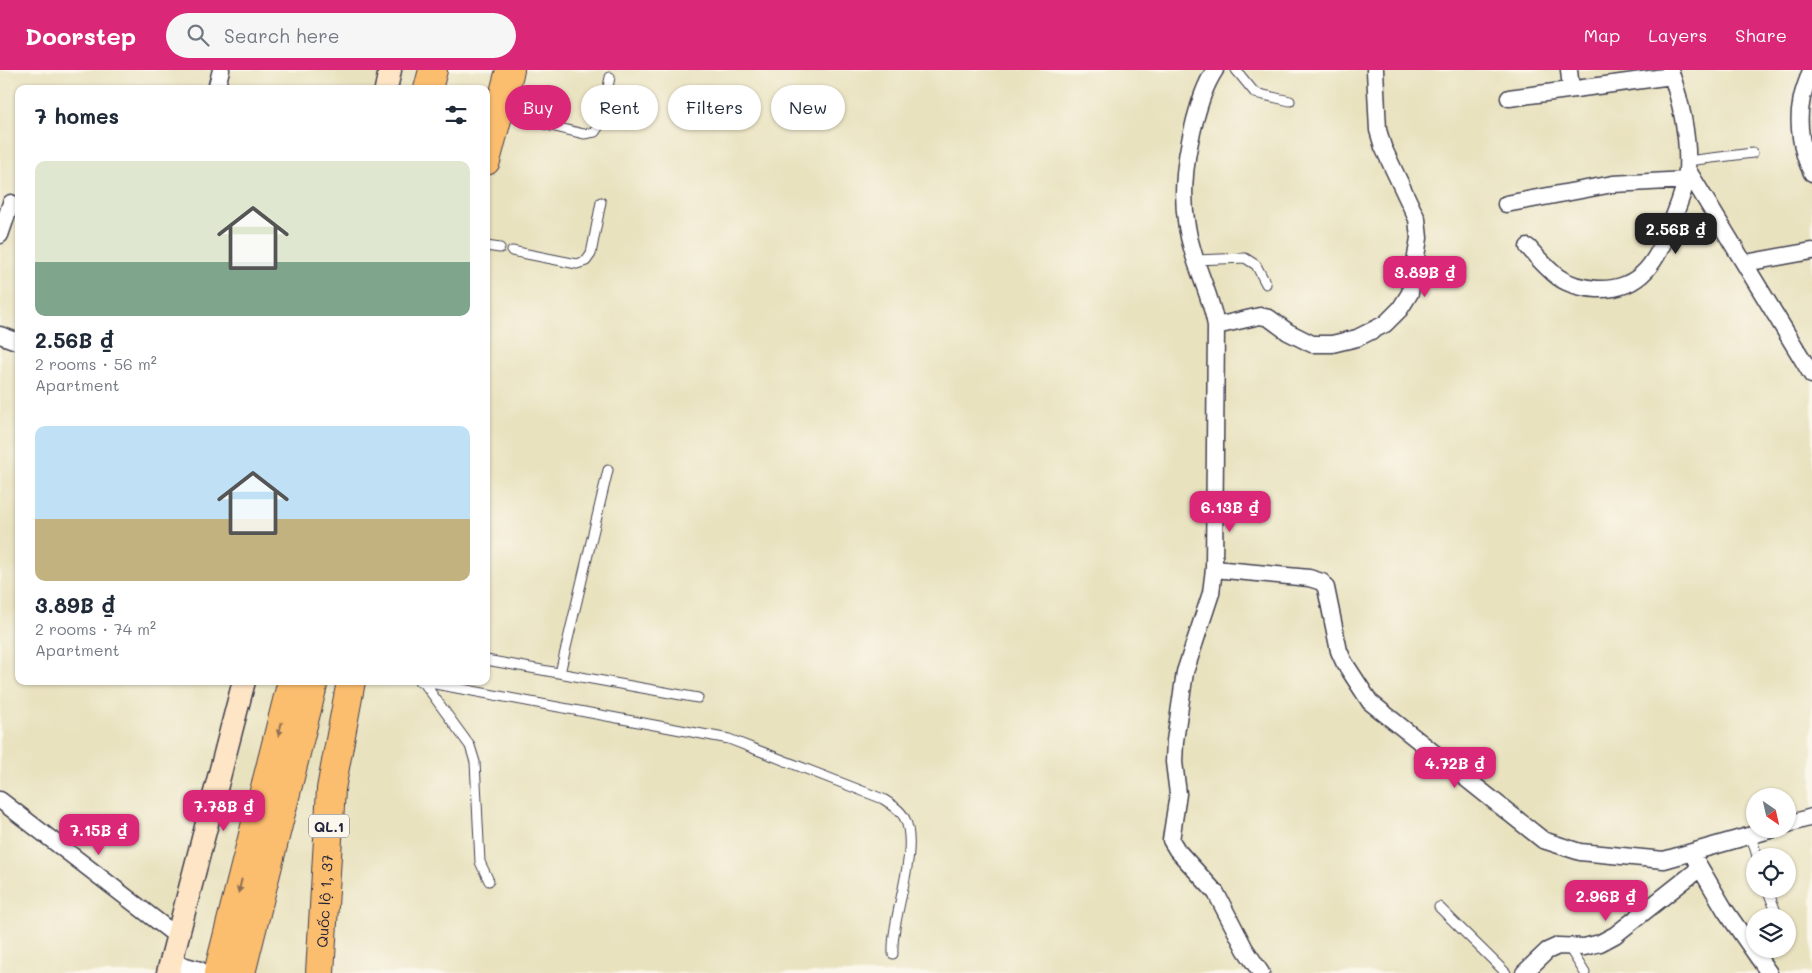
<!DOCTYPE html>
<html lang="en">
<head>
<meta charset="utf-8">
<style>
  :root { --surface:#fff; --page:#f6f6f7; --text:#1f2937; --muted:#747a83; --accent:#db2777 }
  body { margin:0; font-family:Mali,sans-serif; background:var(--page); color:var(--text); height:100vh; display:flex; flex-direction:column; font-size:19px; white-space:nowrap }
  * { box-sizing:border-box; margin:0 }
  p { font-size:16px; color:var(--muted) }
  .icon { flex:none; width:28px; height:28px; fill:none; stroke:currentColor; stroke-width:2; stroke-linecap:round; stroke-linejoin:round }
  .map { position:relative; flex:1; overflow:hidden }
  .details { position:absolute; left:15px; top:15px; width:475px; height:600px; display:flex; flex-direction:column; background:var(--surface); border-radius:10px; box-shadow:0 1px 4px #0004 }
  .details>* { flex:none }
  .guide { position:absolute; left:505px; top:15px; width:475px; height:45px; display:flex; gap:10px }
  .needle { width:32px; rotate:146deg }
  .tools { position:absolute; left:1746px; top:718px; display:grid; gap:10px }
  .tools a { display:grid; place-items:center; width:50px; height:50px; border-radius:50%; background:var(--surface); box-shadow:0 1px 4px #0004; font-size:25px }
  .price { position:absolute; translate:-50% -42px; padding:0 11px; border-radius:10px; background:var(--accent); color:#fff; font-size:16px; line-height:32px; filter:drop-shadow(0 1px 2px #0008) }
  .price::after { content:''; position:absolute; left:50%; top:30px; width:15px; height:11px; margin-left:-8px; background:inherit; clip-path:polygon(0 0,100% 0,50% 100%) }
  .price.selected { background:#222; color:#fff }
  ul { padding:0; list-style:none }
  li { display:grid; align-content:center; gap:10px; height:265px; padding:0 20px }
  li span { display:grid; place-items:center; height:155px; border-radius:10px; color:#555 }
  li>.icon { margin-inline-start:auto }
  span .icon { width:90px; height:90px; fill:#fffc; stroke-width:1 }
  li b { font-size:21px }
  h2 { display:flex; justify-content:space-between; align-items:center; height:60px; padding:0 20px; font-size:21px }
  .tag { padding:0 18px; border-radius:22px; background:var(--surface); box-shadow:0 1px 4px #0004; font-size:18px; line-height:45px }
  .tag.selected { background:var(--accent); color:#fff }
  header { display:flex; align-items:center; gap:30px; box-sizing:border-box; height:70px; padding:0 25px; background:var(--accent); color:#fff }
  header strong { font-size:24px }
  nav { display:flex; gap:28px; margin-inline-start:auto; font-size:18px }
  .search { width:350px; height:45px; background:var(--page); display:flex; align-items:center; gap:12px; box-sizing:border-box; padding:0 18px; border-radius:28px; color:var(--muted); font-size:19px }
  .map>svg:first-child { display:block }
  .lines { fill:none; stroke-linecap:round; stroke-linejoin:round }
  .lane-casing { stroke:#403f4f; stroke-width:11 }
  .street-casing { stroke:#403f4f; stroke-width:19 }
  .secondary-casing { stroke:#403f4f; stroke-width:25 }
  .highway-casing { stroke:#403f4f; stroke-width:30 }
  .lane { stroke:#fff; stroke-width:9 }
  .street { stroke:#fff; stroke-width:16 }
  .secondary { stroke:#fde5c5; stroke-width:22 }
  .highway { stroke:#fbbd6e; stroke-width:28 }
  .oneway { fill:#8e7054 }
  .labels { text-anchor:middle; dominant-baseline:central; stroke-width:5; stroke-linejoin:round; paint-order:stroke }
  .shield { fill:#fbf7ec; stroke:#636270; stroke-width:1 }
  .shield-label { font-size:14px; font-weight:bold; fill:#22223b }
  .street-label { font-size:15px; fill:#22223b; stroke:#fbf7ec }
</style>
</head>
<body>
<header>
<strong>Doorstep</strong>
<div class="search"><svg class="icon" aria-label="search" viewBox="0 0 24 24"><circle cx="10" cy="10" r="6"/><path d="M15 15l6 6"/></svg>Search here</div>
<nav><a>Map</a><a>Layers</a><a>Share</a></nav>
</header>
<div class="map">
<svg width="1812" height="903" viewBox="0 0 1812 903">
  <rect width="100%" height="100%" fill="#fbf7ec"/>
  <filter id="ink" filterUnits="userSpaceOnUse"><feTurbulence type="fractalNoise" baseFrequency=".02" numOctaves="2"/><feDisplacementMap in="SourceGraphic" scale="10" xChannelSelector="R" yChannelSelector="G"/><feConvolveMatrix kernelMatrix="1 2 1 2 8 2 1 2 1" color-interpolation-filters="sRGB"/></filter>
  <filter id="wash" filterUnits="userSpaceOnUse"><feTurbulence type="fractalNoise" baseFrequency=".0096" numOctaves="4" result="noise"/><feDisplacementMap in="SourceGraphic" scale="20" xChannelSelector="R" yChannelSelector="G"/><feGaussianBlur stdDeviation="1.12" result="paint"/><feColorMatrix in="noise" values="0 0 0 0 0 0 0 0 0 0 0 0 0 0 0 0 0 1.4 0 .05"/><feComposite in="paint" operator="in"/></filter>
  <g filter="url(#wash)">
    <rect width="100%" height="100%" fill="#e9e2bf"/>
  </g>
  <g filter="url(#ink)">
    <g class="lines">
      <defs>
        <path id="lane" d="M1236,0L1255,23L1290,31
          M502,44L584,64L595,62L601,53L610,7
          M1687,91L1753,83
          M486,176L500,178
          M512,181L577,194L586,191L591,184L601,132
          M1196,190L1245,188L1256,195L1266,214
          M486,590L698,628
          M560,603L608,400
          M419,611L729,669L883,729C891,734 901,740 905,749C920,781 891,846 893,884
          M424,613L470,676L475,692L480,792L489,811
          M1751,766L1757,786
          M1767,819L1775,839
          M1439,837L1506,903
          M1568,876L1585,903"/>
        <path id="street" d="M1215,0C1205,15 1200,32 1195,50C1183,95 1179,137 1193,182C1200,207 1212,230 1216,256L1214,499L1211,523L1185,602L1175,671L1174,692L1178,724L1171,770L1177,780L1216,823L1245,879L1261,903
          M1569,0L1571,19
          M1811,0C1808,11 1802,22 1801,34C1797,55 1802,83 1812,103
          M216,19L221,0
          M1509,28L1672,6
          M1687,99L1812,305
          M1506,134L1613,114L1686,110
          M0,165L11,133
          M1528,177C1537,187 1547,199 1558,207C1569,215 1583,218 1597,219C1642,221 1658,189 1672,152C1678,135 1686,118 1687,101C1689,67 1681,32 1670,0
          M1745,193L1812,181
          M1216,256L1260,246L1269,248L1288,262L1312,274H1332L1357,268L1385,254L1400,239L1410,223L1419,168L1417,149L1383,77L1378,60L1375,0
          M0,265L19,272
          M1214,499L1309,508L1322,512L1326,518L1339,581L1344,592L1370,632L1543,770L1580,782L1664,790L1773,759
          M0,730L178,867
          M1788,754L1812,747
          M1695,789L1725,840L1769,903
          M171,892L200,900
          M1524,903L1547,881L1558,876L1584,877L1600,873L1615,865L1700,798"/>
        <path id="secondary" d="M386,19L390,0
          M168,903L244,611"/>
        <g id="highway">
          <path d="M428,19L433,0"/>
          <path d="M486,91L510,0"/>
          <path d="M218,903L292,611"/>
          <path d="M241,903L314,611"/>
          <path id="s1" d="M320,903L331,719L351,611"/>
        </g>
      </defs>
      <use href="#lane" class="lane-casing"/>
      <use href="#street" class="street-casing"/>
      <use href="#secondary" class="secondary-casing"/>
      <use href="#highway" class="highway-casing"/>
      <use href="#lane" class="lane"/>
      <use href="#street" class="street"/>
      <use href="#secondary" class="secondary"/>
      <use href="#highway" class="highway"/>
    </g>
    <defs><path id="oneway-solid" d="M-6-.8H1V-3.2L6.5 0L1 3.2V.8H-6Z" transform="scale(1.25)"/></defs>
    <g class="oneway">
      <use href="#oneway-solid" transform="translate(280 659) rotate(104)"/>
      <use href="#oneway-solid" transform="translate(240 816) rotate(104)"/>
    </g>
  </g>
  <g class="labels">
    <rect class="shield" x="309" y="744.5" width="40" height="23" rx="4"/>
    <g class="shield-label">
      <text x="329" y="756">QL.1</text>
    </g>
    <g class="street-label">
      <text stroke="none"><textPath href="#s1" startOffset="72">Quốc lộ 1, 37</textPath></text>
    </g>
  </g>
</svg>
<div class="tools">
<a><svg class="needle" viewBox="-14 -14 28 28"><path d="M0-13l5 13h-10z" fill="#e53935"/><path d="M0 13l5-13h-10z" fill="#747a83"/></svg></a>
<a><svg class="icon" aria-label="locate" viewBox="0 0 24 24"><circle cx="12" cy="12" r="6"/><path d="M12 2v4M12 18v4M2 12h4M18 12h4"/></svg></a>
<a><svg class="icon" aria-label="layers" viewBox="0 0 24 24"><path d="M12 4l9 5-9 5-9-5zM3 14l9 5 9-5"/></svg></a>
</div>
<b class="price selected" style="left:1676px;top:185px">2.56B ₫</b>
<b class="price" style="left:1425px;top:228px">3.89B ₫</b>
<b class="price" style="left:1230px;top:463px">6.13B ₫</b>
<b class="price" style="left:1455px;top:719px">4.72B ₫</b>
<b class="price" style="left:224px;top:762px">7.78B ₫</b>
<b class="price" style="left:99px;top:786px">7.15B ₫</b>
<b class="price" style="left:1606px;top:852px">2.96B ₫</b>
<div class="guide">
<a class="tag selected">Buy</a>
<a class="tag">Rent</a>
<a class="tag">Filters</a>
<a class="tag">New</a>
</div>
<section class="details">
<h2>7 homes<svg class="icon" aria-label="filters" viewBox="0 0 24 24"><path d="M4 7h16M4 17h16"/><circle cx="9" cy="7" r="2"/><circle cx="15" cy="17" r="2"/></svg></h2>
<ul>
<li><span style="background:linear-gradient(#dfe7d0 65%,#7fa58c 0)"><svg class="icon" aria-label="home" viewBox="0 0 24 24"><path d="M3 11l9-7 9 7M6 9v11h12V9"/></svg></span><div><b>2.56B ₫</b><p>2 rooms · 56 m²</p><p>Apartment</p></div></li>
<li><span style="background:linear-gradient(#bfe0f5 60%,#c2b280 0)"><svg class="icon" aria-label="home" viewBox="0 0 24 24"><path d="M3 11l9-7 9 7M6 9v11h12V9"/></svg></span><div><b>3.89B ₫</b><p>2 rooms · 74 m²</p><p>Apartment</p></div></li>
</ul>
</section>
</div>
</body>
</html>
